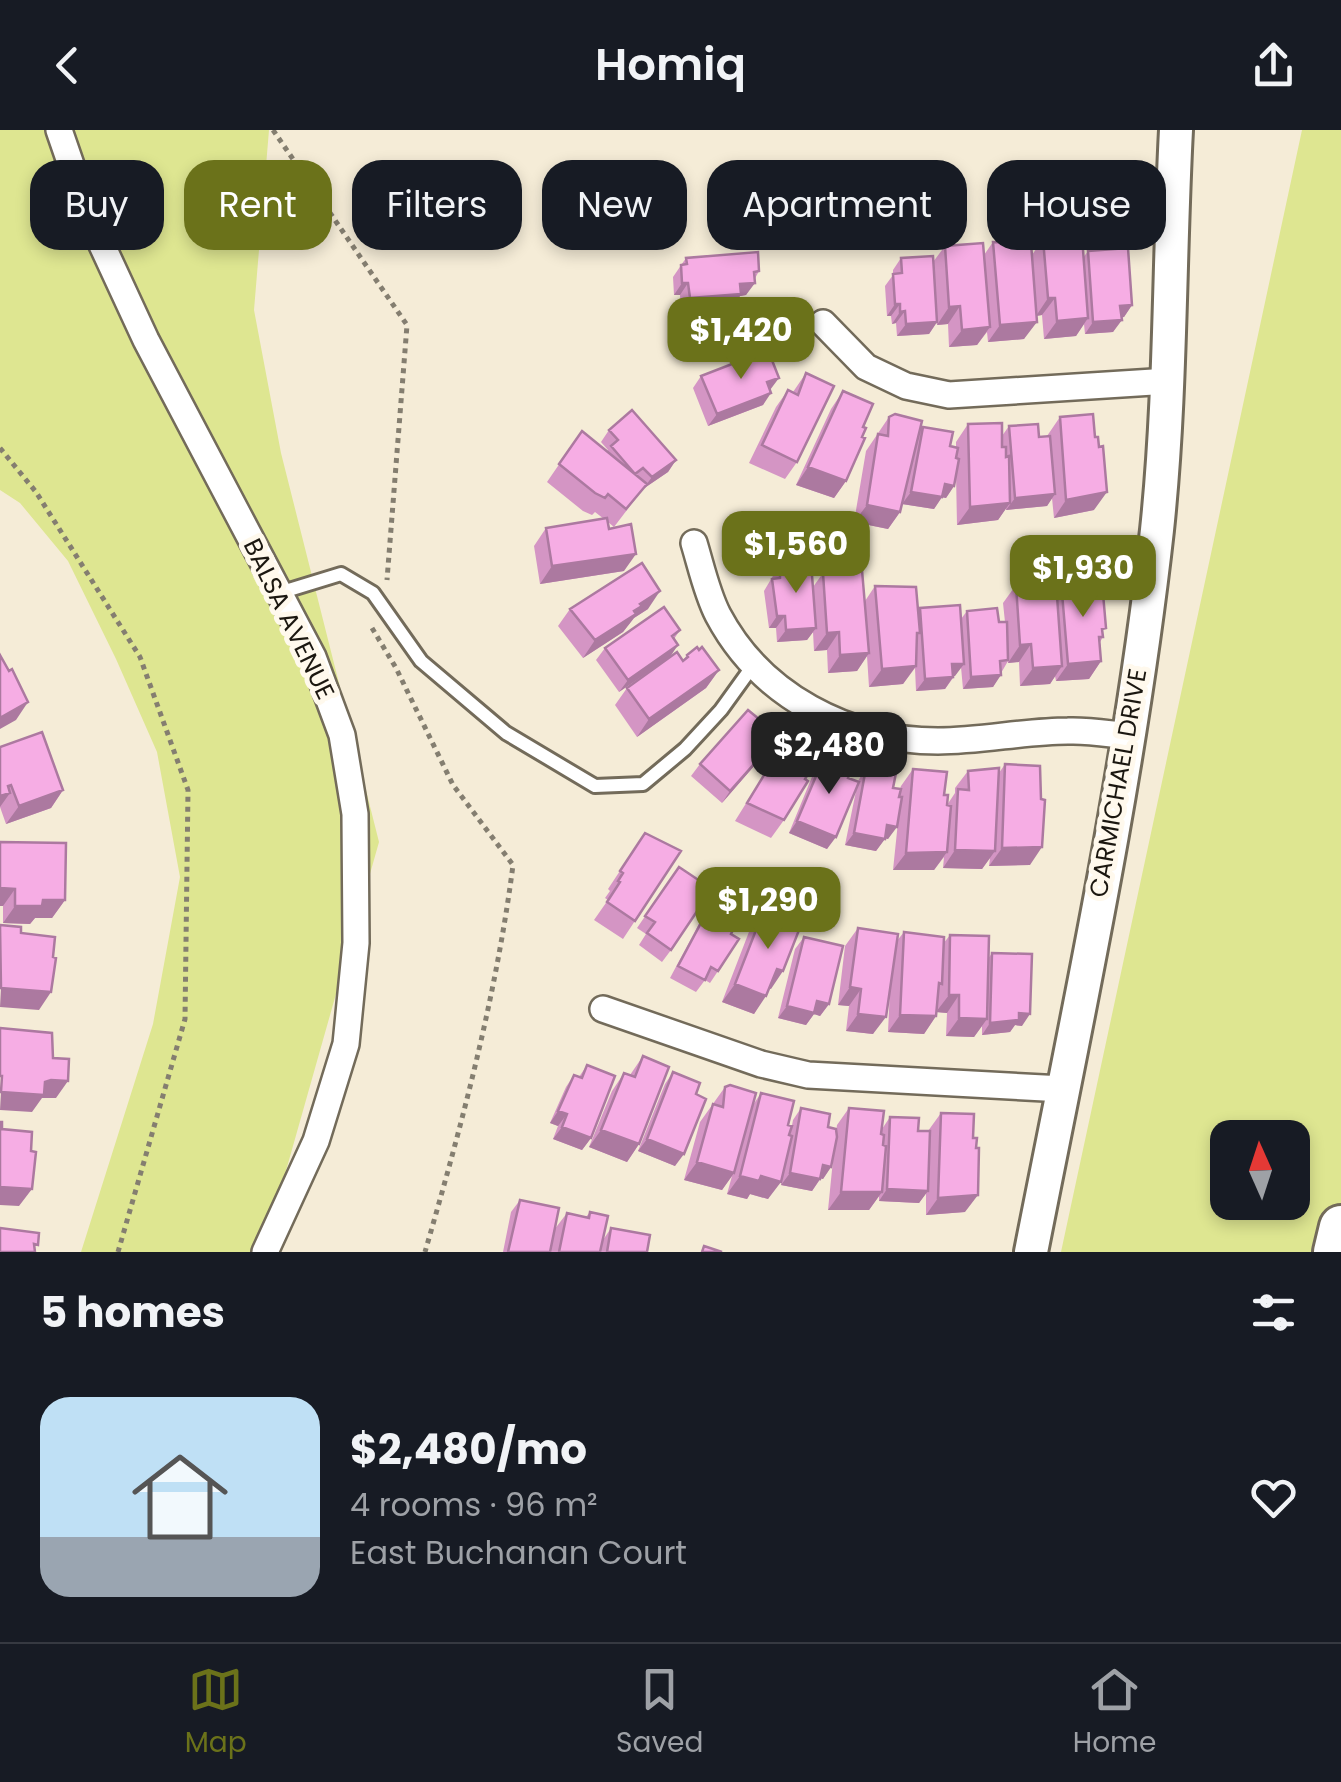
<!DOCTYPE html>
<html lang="en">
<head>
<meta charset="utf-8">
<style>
  :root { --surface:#171b24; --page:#20242c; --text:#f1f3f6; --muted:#9ea1a6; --line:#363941; --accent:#6b721a }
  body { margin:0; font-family:Poppins,sans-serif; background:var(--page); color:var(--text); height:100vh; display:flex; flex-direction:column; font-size:38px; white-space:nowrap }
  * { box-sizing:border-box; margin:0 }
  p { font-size:32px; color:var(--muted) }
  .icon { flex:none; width:55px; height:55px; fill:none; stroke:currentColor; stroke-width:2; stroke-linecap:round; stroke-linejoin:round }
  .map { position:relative; height:1122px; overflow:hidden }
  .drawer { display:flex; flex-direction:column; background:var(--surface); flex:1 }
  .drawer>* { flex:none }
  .top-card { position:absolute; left:30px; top:30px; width:1282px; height:90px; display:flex; gap:20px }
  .needle { width:65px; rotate:357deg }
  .buttons { position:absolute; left:1210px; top:990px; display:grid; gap:20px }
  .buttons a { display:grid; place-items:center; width:100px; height:100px; border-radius:20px; background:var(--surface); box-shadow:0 5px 15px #0003; font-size:50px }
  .price { position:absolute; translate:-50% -85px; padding:0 22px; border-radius:20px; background:var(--accent); color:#fff; font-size:32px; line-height:65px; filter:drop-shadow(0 2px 5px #0008) }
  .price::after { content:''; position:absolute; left:50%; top:60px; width:30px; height:22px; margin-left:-15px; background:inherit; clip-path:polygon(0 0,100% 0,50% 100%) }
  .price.selected { background:#222; color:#fff }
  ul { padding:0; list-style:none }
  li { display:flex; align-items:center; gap:30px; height:250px; padding:0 40px }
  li+li { border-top:2px solid var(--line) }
  li span { display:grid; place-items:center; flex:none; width:280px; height:200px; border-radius:30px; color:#555 }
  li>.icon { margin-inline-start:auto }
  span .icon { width:120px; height:120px; fill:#fffc; stroke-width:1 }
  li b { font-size:42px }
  h2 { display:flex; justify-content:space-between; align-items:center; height:120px; padding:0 40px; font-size:42px }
  .tag { padding:0 35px; border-radius:30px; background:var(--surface); box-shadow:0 5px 15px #0003; font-size:35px; line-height:90px }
  .tag.selected { background:var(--accent); color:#fff }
  header { display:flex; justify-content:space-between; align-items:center; height:130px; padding:0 40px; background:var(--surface); font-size:45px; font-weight:600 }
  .menu { display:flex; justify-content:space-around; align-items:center; height:140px; border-top:2px solid var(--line); background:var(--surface); font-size:28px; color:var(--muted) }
  .menu a { display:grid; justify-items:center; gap:5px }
  .menu .selected { color:var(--accent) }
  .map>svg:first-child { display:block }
  .green { fill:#dee691; fill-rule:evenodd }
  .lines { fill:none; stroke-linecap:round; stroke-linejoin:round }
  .lane-casing { stroke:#736b5a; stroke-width:18 }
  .street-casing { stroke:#736b5a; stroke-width:30 }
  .secondary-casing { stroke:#736b5a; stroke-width:38 }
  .highway-casing { stroke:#736b5a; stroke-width:48 }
  .path { stroke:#847e70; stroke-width:5; stroke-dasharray:5 5; stroke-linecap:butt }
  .lane { stroke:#fff; stroke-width:12 }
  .street { stroke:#fff; stroke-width:25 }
  .secondary { stroke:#fff; stroke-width:32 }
  .highway { stroke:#fff; stroke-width:42 }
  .wall { fill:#d495c4 }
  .shaded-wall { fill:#ac79a0 }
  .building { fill:#f6ade4; stroke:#ac79a0; stroke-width:2.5 }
  .labels { text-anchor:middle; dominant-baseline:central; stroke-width:10; stroke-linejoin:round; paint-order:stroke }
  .street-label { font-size:25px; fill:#1b1710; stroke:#fff9ed }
</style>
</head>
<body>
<header><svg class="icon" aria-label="back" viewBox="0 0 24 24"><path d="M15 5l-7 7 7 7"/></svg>Homiq<svg class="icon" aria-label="share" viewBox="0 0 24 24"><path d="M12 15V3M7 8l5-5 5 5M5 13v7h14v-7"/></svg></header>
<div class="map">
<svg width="1341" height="1122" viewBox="0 0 1341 1122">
  <rect width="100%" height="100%" fill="#f5ecd7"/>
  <path class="green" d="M0,0H269L254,180L281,323L379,712L263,1122H81L153,894L180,747L157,622L116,529L68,431L20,373L0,360Z
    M1302,0H1341V1122H1061ZM1228,1008H1292V1072H1228Z"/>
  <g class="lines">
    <defs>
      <path id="lane" d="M279,463L341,444L373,463L421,531L506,603L595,656L643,654L685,619L721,580L752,537"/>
      <path id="street" d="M59,0L89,87L146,210L313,527L342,605L355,684L356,813L346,914L316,1011L265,1122
        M823,193L866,237L906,256L949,265L1169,251
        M694,413C701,436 707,464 718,485C761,566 848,611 938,611C982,611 1025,601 1068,601C1088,600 1109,604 1129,606
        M603,879L761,934L808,945L1063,959"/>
      <path id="secondary" d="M1031,1122C1078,883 1130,643 1157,400C1171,267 1169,133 1176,0"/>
      <path id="highway" d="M1335,1122L1341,1097"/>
    </defs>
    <use href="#lane" class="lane-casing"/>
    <use href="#street" class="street-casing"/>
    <use href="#secondary" class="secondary-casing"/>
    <use href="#highway" class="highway-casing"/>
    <path class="path" d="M273,0L407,195L387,450
      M0,318L36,362L140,527L188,660L185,889L118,1122
      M372,498L396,538L453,655L513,735C496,867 462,994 425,1122"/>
    <use href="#lane" class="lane"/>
    <use href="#street" class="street"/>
    <use href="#secondary" class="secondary"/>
    <use href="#highway" class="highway"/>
  </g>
  <path class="wall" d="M1043,109L1083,128L1088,121L1132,175L1124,187L1121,188L1113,202L1085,204L1084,194L1076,206L1044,209L1042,185L1036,186L1024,209L988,212L987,202L977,215L949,217L948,194L937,195V192L929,204L897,206L896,193L892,194L891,186H887L885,156L893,145V140L901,128L933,132L945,116L984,125L993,112L1032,125Z
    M686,128L759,141L746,165L740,166L733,176L681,180L680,165H674L673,147Z
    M689,181L749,217L744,218L739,225L731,226L728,229L699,232L698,222L684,223L681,193Z
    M806,243L797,332L785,349L749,333L776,277L788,260L793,262Z
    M701,246L770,260L763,275L708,296L693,258Z
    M843,261L863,297L846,351L834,368L796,355L831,279Z
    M889,287L919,302L923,297L950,316L956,317V312L968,294L1002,306L1009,296L1039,307L1047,306L1060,287L1094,380L1054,388L1052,368L1047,376L1006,380V378L998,390L957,395L956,344L954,356L946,368L942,367L934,379L902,374L900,382L888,399L854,392L866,321Z
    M609,300L676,330L668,342L643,359L614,397L608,392L624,441L540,454L534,416L546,398L604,389L595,382L592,385L583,381L547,352L582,301L607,322L608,320L601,312Z
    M780,434L813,457L823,443L865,471L875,456L918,481L920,478L961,489L967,481L999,492H1005L1003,473L1016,455L1057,457L1061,451L1102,503L1103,507L1100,512L1101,531L1089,549L1056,551L1055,546L1050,554L1020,556L1019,532L1008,533V531L993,557L963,559L961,537L945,559L916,561L915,538L903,554L869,557L867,526L857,541L828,543L827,520L814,521L813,502L807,510L777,512L776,498H769L764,461Z
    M570,479H648L634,488L623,502L583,528L558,496Z
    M680,500L674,509L670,527L619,562L596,530L605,518Z
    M687,525L719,540L706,558L637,607L615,575L627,558L683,530Z
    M770,598L762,609L761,628L722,673L691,646L700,634Z
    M791,601L808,638L784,690L771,708L735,691Z
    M0,617L63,660L51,678L6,694L0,677Z
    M825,625L848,648L858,651L866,638L893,658L900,659L901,656L913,639L944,665L947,675L955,663V658L968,641L999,643L1005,634L1030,735L989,736L990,728L982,739L943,738L944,727L934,740H893L898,692L888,709L885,708L876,721L845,715L857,656L827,719L789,703L816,637Z
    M645,703L681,721L623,809L594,790L608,770L605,768L610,761L608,759Z
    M0,712L65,770L52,788H35L30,794L3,793V776H0Z
    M679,737L671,820L662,832L639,815L646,804L637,798Z
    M720,754L728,779L724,785L731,804L718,841L710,853L705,850L696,862L670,848L701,790L709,778L707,777Z
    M765,777L771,859L769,858L754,884L722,872L752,794Z
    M858,798L896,812L904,802L943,814L950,805L988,829L992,823L1022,896L1015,895L1010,902L982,905V896L974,907L946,906L947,883L936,882V886L924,904L888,902L890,859L873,904L846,901L849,876L838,875L845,816Z
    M804,807L829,874L820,886L814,884L806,895L778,888L795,819Z
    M643,926L639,1014L627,1032L589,1017L612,961L624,943L630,945Z
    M587,935L591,1008L582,1020L553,1009L558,996L550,993L566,957L574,945L579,947Z
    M673,942L696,964L675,1036L638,1021L665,954Z
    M725,957L753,975L761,963L788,995L790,1006L793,990L801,978L836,1002L837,995L849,978L882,999L890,987L918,1001H928L941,983L965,1082L926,1085V1063L919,1073L879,1071V1066L869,1080H828L834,1020L831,1037L823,1049L821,1048L812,1061L781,1055L785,1035L768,1069L750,1064L747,1069L727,1064L732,1046L722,1060L684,1050L700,992Z
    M520,1070L550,1122H503L511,1082Z
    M590,1082L603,1110L611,1098L647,1122H550L554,1100L567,1083L586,1087Z"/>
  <path class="shaded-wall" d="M682,153H688L680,165H674Z
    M755,153L746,165L740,166L733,176L681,180L690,168L740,154Z
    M1048,168H1055L1042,185L1036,186Z
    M895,174H900L891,186H887Z
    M1132,175L1124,187L1112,188L1120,176Z
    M960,176L948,194L937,195L949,177Z
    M905,181L896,193L892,194L900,182Z
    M1088,188L1076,206L1044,209L1057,191Z
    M1122,190L1113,202L1085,204L1093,192Z
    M937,192L929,204L897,206L906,194Z
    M1037,192L1024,209L988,212L1000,195Z
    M990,197L977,215L949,217L962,200Z
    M757,205L749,217L744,218L739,225L731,226L728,229L699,232L707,220L747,206Z
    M706,210L698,222L684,223L692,211Z
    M779,248L770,260L767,252Z
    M771,263L763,275L708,296L717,284Z
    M676,330L668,342L643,359L652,347Z
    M808,337L846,351L834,368L796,355Z
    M945,354L954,356L946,368L936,366Z
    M911,362L942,367L934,379L902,374Z
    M1107,362L1094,380L1054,388L1066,370Z
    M1055,364L1047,376L1006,380L1015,368Z
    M1010,373L998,390L957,395L970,377Z
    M867,375L900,382L888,399L854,392Z
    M636,424L624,441L540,454L552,436Z
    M660,461L648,479L634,488L623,502L583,528L595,510L640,474Z
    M777,486H785L776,498H769Z
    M816,498L807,510L777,512L786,500Z
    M839,502L827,520L814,521L827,503Z
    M1031,514L1019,532L1008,533L1020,515Z
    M678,515L670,527L619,562L628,550Z
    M869,523L857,541L828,543L840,525Z
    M1101,531L1089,549L1056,551L1068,534Z
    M952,534H964L955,546H944Z
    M916,536L903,554L869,557L882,539Z
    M1062,536L1050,554L1020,556L1033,538Z
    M719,540L706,558L637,607L649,589Z
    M1001,545L993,557L963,559L971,547Z
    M953,547L945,559L916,561L925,549Z
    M28,572L16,590L0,599V588Z
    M770,616L761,628L722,673L730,661Z
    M11,655L4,665L10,663L0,677V666L8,656Z
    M63,660L51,678L6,694L19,676Z
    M797,691L836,707L827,719L789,703Z
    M887,695L897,697L888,709L879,707Z
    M854,703L885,709L876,721L845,715Z
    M1042,717L1030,735L989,736L1002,718Z
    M955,720L995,721L982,739L943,738Z
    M947,722L934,740H893L906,723Z
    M0,758L15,759L3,776H0Z
    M43,770H65L52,788H35L30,794L3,793L15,776Z
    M777,839L783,841L771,859L764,856Z
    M735,854L766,866L754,884L722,872Z
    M850,857L861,859L849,876L838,875Z
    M1,858L51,862L39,880L0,877Z
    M949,865H959L947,883L936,882Z
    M817,871L829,874L820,886L814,884L806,895L778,888L787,876Z
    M1019,883L1030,884L1022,896L1015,895L1010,902L982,905L990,893Z
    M858,884L886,887L873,904L846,901Z
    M900,885L936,886L924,904L888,902Z
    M959,888L987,889L974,907L946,906Z
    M51,950L68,951L56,968H42L32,982L0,980L1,962Z
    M558,981L567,984L558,996L550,993Z
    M562,997L591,1008L582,1020L553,1009Z
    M601,1000L639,1014L627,1032L589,1017Z
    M647,1009L684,1024L675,1036L638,1021Z
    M697,1032L734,1043L722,1060L684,1050Z
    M823,1035L831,1037L823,1049L814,1047Z
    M790,1043L820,1049L812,1061L781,1055Z
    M740,1046H761L781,1052L768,1069L750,1064L747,1069L727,1064Z
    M0,1057L32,1059L19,1076L0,1075Z
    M887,1059L928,1061L919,1073L879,1071Z
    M841,1062H882L869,1080H828Z
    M978,1065L965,1082L926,1085L938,1068Z"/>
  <path class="building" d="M1082,106L1088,188L1057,191L1055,168H1048L1043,109Z
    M993,112L1031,113L1037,192L1000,195Z
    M983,113L990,197L962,200L960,176L949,177L945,116Z
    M1128,118L1132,175L1120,176L1122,190L1093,192L1088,121Z
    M758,122L759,141L754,142L755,153L740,154L741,164L690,168L688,153H682L681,135L687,134L686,128Z
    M933,126L937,192L906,194L905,181L900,182V174H895L893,144L902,143L901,128Z
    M755,176L757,205L747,206V213L736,214L737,217L707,220L706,210L692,211L689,181Z
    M768,220L779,248L767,252L771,263L717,284L701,246Z
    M806,243L834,256L797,332L762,315L788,260L798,265Z
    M843,261L873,274L863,297L866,298L862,307L865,308L846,351L808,337Z
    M632,280L676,330L652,347L643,338L635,344L611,316L618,310L609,300Z
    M895,284L922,291L900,382L867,375L878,304L888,306L889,287Z
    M1093,284L1095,307H1098L1099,317L1103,316L1107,362L1066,370L1060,287Z
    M1002,293V317H1006V327L1009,326L1010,373L970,377L968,294Z
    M1038,294L1039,307L1050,306L1055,364L1015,368L1009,296Z
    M923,297L953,302L950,316L958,318L956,328L959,329L954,356L945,354L942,367L911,362Z
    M582,301L647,354L626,379L608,364L605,368L595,363L559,334Z
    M607,388L609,399L631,394L636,424L552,436L546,398Z
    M811,432L816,498L786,500L785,486H777L772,449L780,448V434Z
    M642,433L660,461L640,474L642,476L634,481L636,484L595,510L570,479Z
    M862,440L869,523L840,525L839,502L827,503L823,443Z
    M1061,451L1102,452L1106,498L1102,499L1103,507H1099L1101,531L1068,534Z
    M1056,452L1062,536L1033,538L1031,514L1020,515L1016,455Z
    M875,456L916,457L920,503H917L916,536L882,539Z
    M960,475L964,534H952L953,547L925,549L920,478Z
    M664,477L680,500L672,506L678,515L628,550L605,518Z
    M997,478L999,492H1007L1008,530L1000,531L1001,545L971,547L967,481Z
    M697,517L699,520L702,517L719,540L649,589L627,558L677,522L683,531L688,527L687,525Z
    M0,525L9,541L12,539L28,572L0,588Z
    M748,580L770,598L761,608L770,616L730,661L700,634Z
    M791,601L820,618L808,638L811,639L805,649L808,651L784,690L747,673Z
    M42,602L63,660L19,676L11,655L8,656L10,663L0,666V617Z
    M825,625L852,636L848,648L859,652L836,707L797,691Z
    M1005,634L1040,636L1041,669L1045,670L1042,717L1002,718Z
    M866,638L896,643L893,658L901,659L899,667H902L897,697L887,695L885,709L854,703Z
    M999,638L995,721L955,720L958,659L969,660L968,641Z
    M913,639L947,642L944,665H948L947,675L951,676L947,722L906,723Z
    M645,703L681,721L635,791L607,772L620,752L618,751L623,743L620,741Z
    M0,712L66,713L65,770H43L42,776H15V759L0,758Z
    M679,737L712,759L671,820L647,803L655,792L645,786Z
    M720,754L737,763L728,779L712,771Z
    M765,777L783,783L782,788L801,795L783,841L777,839L766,866L735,854Z
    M709,778L737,792L731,804L739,809L718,841L711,837L705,850L678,836Z
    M0,795L21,797V803L55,807L53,827L56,828L51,862L1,858Z
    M858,798L898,804L886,887L858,884L861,859L850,857Z
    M904,802L944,807L942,854L939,853L936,886L900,885Z
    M950,805L989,806L987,889L959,888V865H949Z
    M804,807L843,816L829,874L817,871L814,883L787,876Z
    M992,823L1032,824L1030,884L1019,883V890L990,893Z
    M0,898L52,903L53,928L69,929L68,951L51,950L45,952L44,965L1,962L2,946H0Z
    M643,926L669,937L639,1014L601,1000L624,943L635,947Z
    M587,935L615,946L591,1008L562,997L567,984L558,981L574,945L582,948Z
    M673,942L700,953L696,964L706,969L684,1024L647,1009Z
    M730,955L756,963L734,1043L697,1032L713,974L723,977L725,957Z
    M761,963L794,971L788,995L792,996L789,1005L792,1006L781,1052L761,1046L759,1051L740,1046Z
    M801,978L830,984L828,997L836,999L837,1007L831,1037L823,1035L820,1049L790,1043Z
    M849,978L884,981L881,1004L884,1005L883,1015L886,1016L882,1062H841Z
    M941,983L974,984L973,1008H977L976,1018H979L978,1065L938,1068Z
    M890,987L919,988L918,1001H930L928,1061L887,1059Z
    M0,992H2V999L32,1002L31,1021L36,1022L32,1059L0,1057Z
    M520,1070L559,1078L550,1122H508Z
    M590,1082L608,1086L600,1122H559L567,1083L589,1088Z
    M0,1098L39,1103L38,1115L34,1114L35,1122H0Z
    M611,1098L650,1105L647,1122H607Z
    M704,1116L722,1122H702Z"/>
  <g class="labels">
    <g class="street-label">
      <text transform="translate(289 489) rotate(64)">BALSA AVENUE</text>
      <text transform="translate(1118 653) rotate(-80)">CARMICHAEL DRIVE</text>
    </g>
  </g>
</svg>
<div class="buttons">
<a><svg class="needle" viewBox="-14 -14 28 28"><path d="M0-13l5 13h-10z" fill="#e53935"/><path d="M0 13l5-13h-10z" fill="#9ea1a6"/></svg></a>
</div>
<b class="price" style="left:741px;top:252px">$1,420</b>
<b class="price" style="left:796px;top:466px">$1,560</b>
<b class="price" style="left:1083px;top:490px">$1,930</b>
<b class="price selected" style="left:829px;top:667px">$2,480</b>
<b class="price" style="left:768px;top:822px">$1,290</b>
<div class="top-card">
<a class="tag">Buy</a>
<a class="tag selected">Rent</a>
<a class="tag">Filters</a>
<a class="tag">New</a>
<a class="tag">Apartment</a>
<a class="tag">House</a>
</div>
</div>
<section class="drawer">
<h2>5 homes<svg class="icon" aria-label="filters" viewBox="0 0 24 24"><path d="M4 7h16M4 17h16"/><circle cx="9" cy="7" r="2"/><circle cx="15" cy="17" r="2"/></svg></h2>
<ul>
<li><span style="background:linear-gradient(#bfe0f5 70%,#9aa5b1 0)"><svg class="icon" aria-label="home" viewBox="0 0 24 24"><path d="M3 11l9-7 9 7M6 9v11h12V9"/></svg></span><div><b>$2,480/mo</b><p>4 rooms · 96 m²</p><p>East Buchanan Court</p></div><svg class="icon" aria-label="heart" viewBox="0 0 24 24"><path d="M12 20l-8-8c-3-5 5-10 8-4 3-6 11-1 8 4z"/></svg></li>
</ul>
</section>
<nav class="menu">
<a class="selected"><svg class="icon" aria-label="map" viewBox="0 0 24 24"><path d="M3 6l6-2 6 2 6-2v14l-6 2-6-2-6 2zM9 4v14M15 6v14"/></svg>Map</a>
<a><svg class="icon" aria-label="saved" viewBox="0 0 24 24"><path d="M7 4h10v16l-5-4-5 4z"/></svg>Saved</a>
<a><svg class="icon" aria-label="home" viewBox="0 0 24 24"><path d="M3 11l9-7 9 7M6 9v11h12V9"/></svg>Home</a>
</nav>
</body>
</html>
